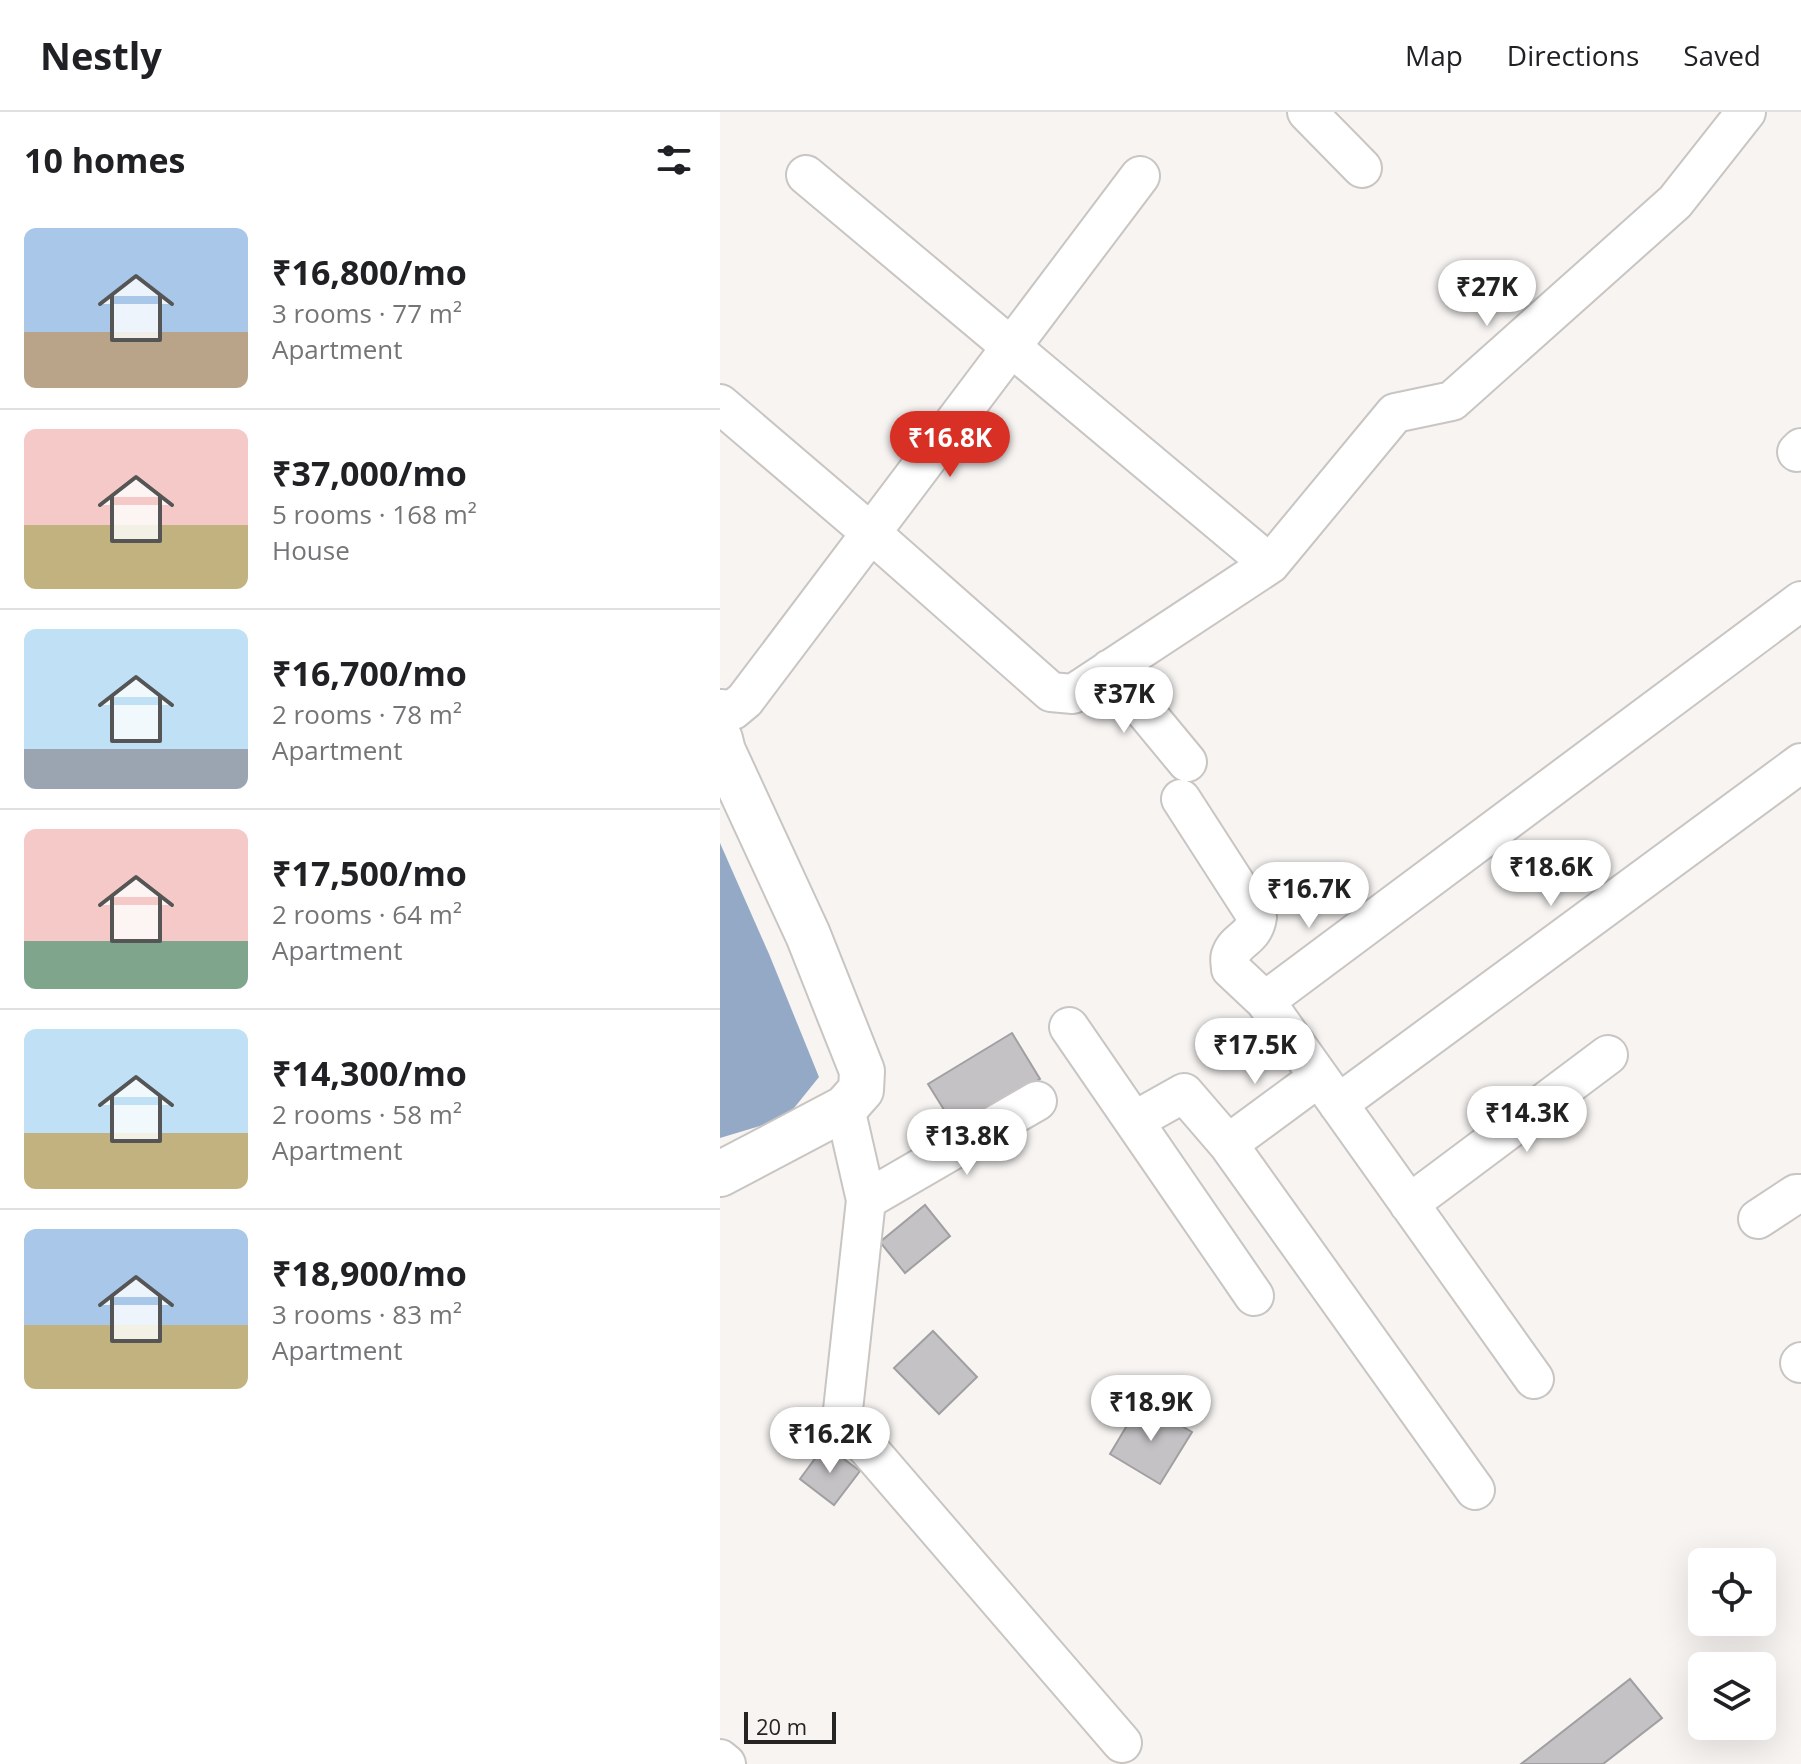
<!DOCTYPE html>
<html lang="en">
<head>
<meta charset="utf-8">
<style>
  :root { --surface:#fff; --page:#f6f6f6; --text:#202124; --muted:#757577; --line:#e0e0e0; --accent:#d93025 }
  body { margin:0; font-family:"Open Sans",sans-serif; background:var(--page); color:var(--text); height:100vh; display:flex; flex-direction:column; font-size:30px; white-space:nowrap }
  * { box-sizing:border-box; margin:0 }
  p { font-size:26px; color:var(--muted) }
  .icon { flex:none; width:44px; height:44px; fill:none; stroke:currentColor; stroke-width:2; stroke-linecap:round; stroke-linejoin:round }
  .map { position:relative; flex:1; overflow:hidden }
  .sheet { display:flex; flex-direction:column; background:var(--surface); width:720px }
  .sheet>* { flex:none }
  .buttons { position:absolute; left:968px; top:1436px; display:grid; gap:16px }
  .buttons a { display:grid; place-items:center; width:88px; height:88px; border-radius:12px; background:var(--surface); box-shadow:0 8px 32px #0002; font-size:40px }
  .scale { position:absolute; left:24px; bottom:20px; width:92px; box-sizing:border-box; padding-left:8px; border:4px solid #252423; border-top:0; font-size:22px; line-height:28px; white-space:nowrap; color:#252423; -webkit-text-stroke:6px #f7f4f2; paint-order:stroke }
  .price { position:absolute; translate:-50% -68px; padding:0 18px; border-radius:28px; background:#fff; color:#222; font-size:26px; line-height:52px; filter:drop-shadow(0 2px 4px #0008) }
  .price::after { content:''; position:absolute; left:50%; top:48px; width:24px; height:18px; margin-left:-12px; background:inherit; clip-path:polygon(0 0,100% 0,50% 100%) }
  .price.selected { background:var(--accent); color:#fff }
  ul { padding:0; list-style:none }
  li { display:flex; align-items:center; gap:24px; height:200px; padding:0 24px }
  li+li { border-top:2px solid var(--line) }
  li span { display:grid; place-items:center; flex:none; width:224px; height:160px; border-radius:12px; color:#555 }
  li>.icon { margin-inline-start:auto }
  span .icon { width:96px; height:96px; fill:#fffc; stroke-width:1 }
  li b { font-size:34px }
  h2 { display:flex; justify-content:space-between; align-items:center; height:96px; padding:0 24px; font-size:34px }
  header { display:flex; align-items:center; gap:48px; box-sizing:border-box; height:112px; padding:0 40px; background:var(--surface); border-bottom:2px solid var(--line) }
  header strong { font-size:38px }
  nav { display:flex; gap:44px; margin-inline-start:auto; font-size:28px }
  main { display:flex; flex:1; min-height:0 }
  .map>svg:first-child { display:block }
  .water { fill:#93a9c5 }
  .building { fill:#c4c2c5; stroke:#a09fa1; stroke-width:2 }
  .lines { fill:none; stroke-linecap:round; stroke-linejoin:round }
  .street-casing { stroke:#c8c5c3; stroke-width:42 }
  .secondary-casing { stroke:#c8c5c3; stroke-width:48 }
  .street { stroke:#fff; stroke-width:38 }
  .secondary { stroke:#fff; stroke-width:44 }
</style>
</head>
<body>
<header>
<strong>Nestly</strong>
<nav><a>Map</a><a>Directions</a><a>Saved</a></nav>
</header>
<main>
<section class="sheet">
<h2>10 homes<svg class="icon" aria-label="filters" viewBox="0 0 24 24"><path d="M4 7h16M4 17h16"/><circle cx="9" cy="7" r="2"/><circle cx="15" cy="17" r="2"/></svg></h2>
<ul>
<li><span style="background:linear-gradient(#a9c7e8 65%,#b9a48a 0)"><svg class="icon" aria-label="home" viewBox="0 0 24 24"><path d="M3 11l9-7 9 7M6 9v11h12V9"/></svg></span><div><b>₹16,800/mo</b><p>3 rooms · 77 m²</p><p>Apartment</p></div></li>
<li><span style="background:linear-gradient(#f6c9c9 60%,#c2b280 0)"><svg class="icon" aria-label="home" viewBox="0 0 24 24"><path d="M3 11l9-7 9 7M6 9v11h12V9"/></svg></span><div><b>₹37,000/mo</b><p>5 rooms · 168 m²</p><p>House</p></div></li>
<li><span style="background:linear-gradient(#bfe0f5 75%,#9aa5b1 0)"><svg class="icon" aria-label="home" viewBox="0 0 24 24"><path d="M3 11l9-7 9 7M6 9v11h12V9"/></svg></span><div><b>₹16,700/mo</b><p>2 rooms · 78 m²</p><p>Apartment</p></div></li>
<li><span style="background:linear-gradient(#f6c9c9 70%,#7fa58c 0)"><svg class="icon" aria-label="home" viewBox="0 0 24 24"><path d="M3 11l9-7 9 7M6 9v11h12V9"/></svg></span><div><b>₹17,500/mo</b><p>2 rooms · 64 m²</p><p>Apartment</p></div></li>
<li><span style="background:linear-gradient(#bfe0f5 65%,#c2b280 0)"><svg class="icon" aria-label="home" viewBox="0 0 24 24"><path d="M3 11l9-7 9 7M6 9v11h12V9"/></svg></span><div><b>₹14,300/mo</b><p>2 rooms · 58 m²</p><p>Apartment</p></div></li>
<li><span style="background:linear-gradient(#a9c7e8 60%,#c2b280 0)"><svg class="icon" aria-label="home" viewBox="0 0 24 24"><path d="M3 11l9-7 9 7M6 9v11h12V9"/></svg></span><div><b>₹18,900/mo</b><p>3 rooms · 83 m²</p><p>Apartment</p></div></li>
</ul>
</section>
<div class="map">
<svg width="1081" height="1652" viewBox="0 0 1081 1652">
  <rect width="100%" height="100%" fill="#f7f4f2"/>
  <path class="water" d="M0,731L49,842L99,965L66,1006L0,1026Z"/>
  <path class="building" d="M292,921L320,967L236,1017L208,972Z
    M205,1093L230,1124L185,1161L160,1130Z
    M213,1219L257,1265L219,1302L174,1256Z
    M421,1290L472,1320L440,1372L390,1342Z
    M105,1333L140,1359L114,1393L80,1367Z
    M910,1567L942,1606L883,1652H801Z"/>
  <g class="lines">
    <defs>
      <path id="street" d="M587,0L642,56
        M86,63L550,452
        M0,292L151,421L331,580L353,582L550,452L675,301L732,289L955,90L1026,0
        M1077,340L1081,336
        M390,557L467,650
        M0,597L13,598L25,588L420,64
        M461,687L537,805C534,827 516,827 511,843C509,847 511,852 511,857L545,889
        M349,915L534,1184
        M618,992L1081,651
        M125,996L146,1088L123,1298L127,1312L402,1631
        M414,1009L464,981L508,1032L755,1378
        M508,1032L599,965
        M146,1088L317,989
        M689,1092L888,943
        M1038,1107L1076,1082H1081
        M1080,1251L1081,1250
        M814,1267L545,889L1081,489
        M0,1647L6,1652"/>
      <path id="secondary" d="M0,627L3,639L88,823L142,959L141,978L125,996L0,1062"/>
    </defs>
    <use href="#street" class="street-casing"/>
    <use href="#secondary" class="secondary-casing"/>
    <use href="#street" class="street"/>
    <use href="#secondary" class="secondary"/>
  </g>
</svg>
<div class="buttons">
<a><svg class="icon" aria-label="locate" viewBox="0 0 24 24"><circle cx="12" cy="12" r="6"/><path d="M12 2v4M12 18v4M2 12h4M18 12h4"/></svg></a>
<a><svg class="icon" aria-label="layers" viewBox="0 0 24 24"><path d="M12 4l9 5-9 5-9-5zM3 14l9 5 9-5"/></svg></a>
</div>
<div class="scale">20 m</div>
<b class="price" style="left:767px;top:216px">₹27K</b>
<b class="price selected" style="left:230px;top:367px">₹16.8K</b>
<b class="price" style="left:404px;top:623px">₹37K</b>
<b class="price" style="left:831px;top:796px">₹18.6K</b>
<b class="price" style="left:589px;top:818px">₹16.7K</b>
<b class="price" style="left:535px;top:974px">₹17.5K</b>
<b class="price" style="left:807px;top:1042px">₹14.3K</b>
<b class="price" style="left:247px;top:1065px">₹13.8K</b>
<b class="price" style="left:431px;top:1331px">₹18.9K</b>
<b class="price" style="left:110px;top:1363px">₹16.2K</b>
</div>
</main>
</body>
</html>
